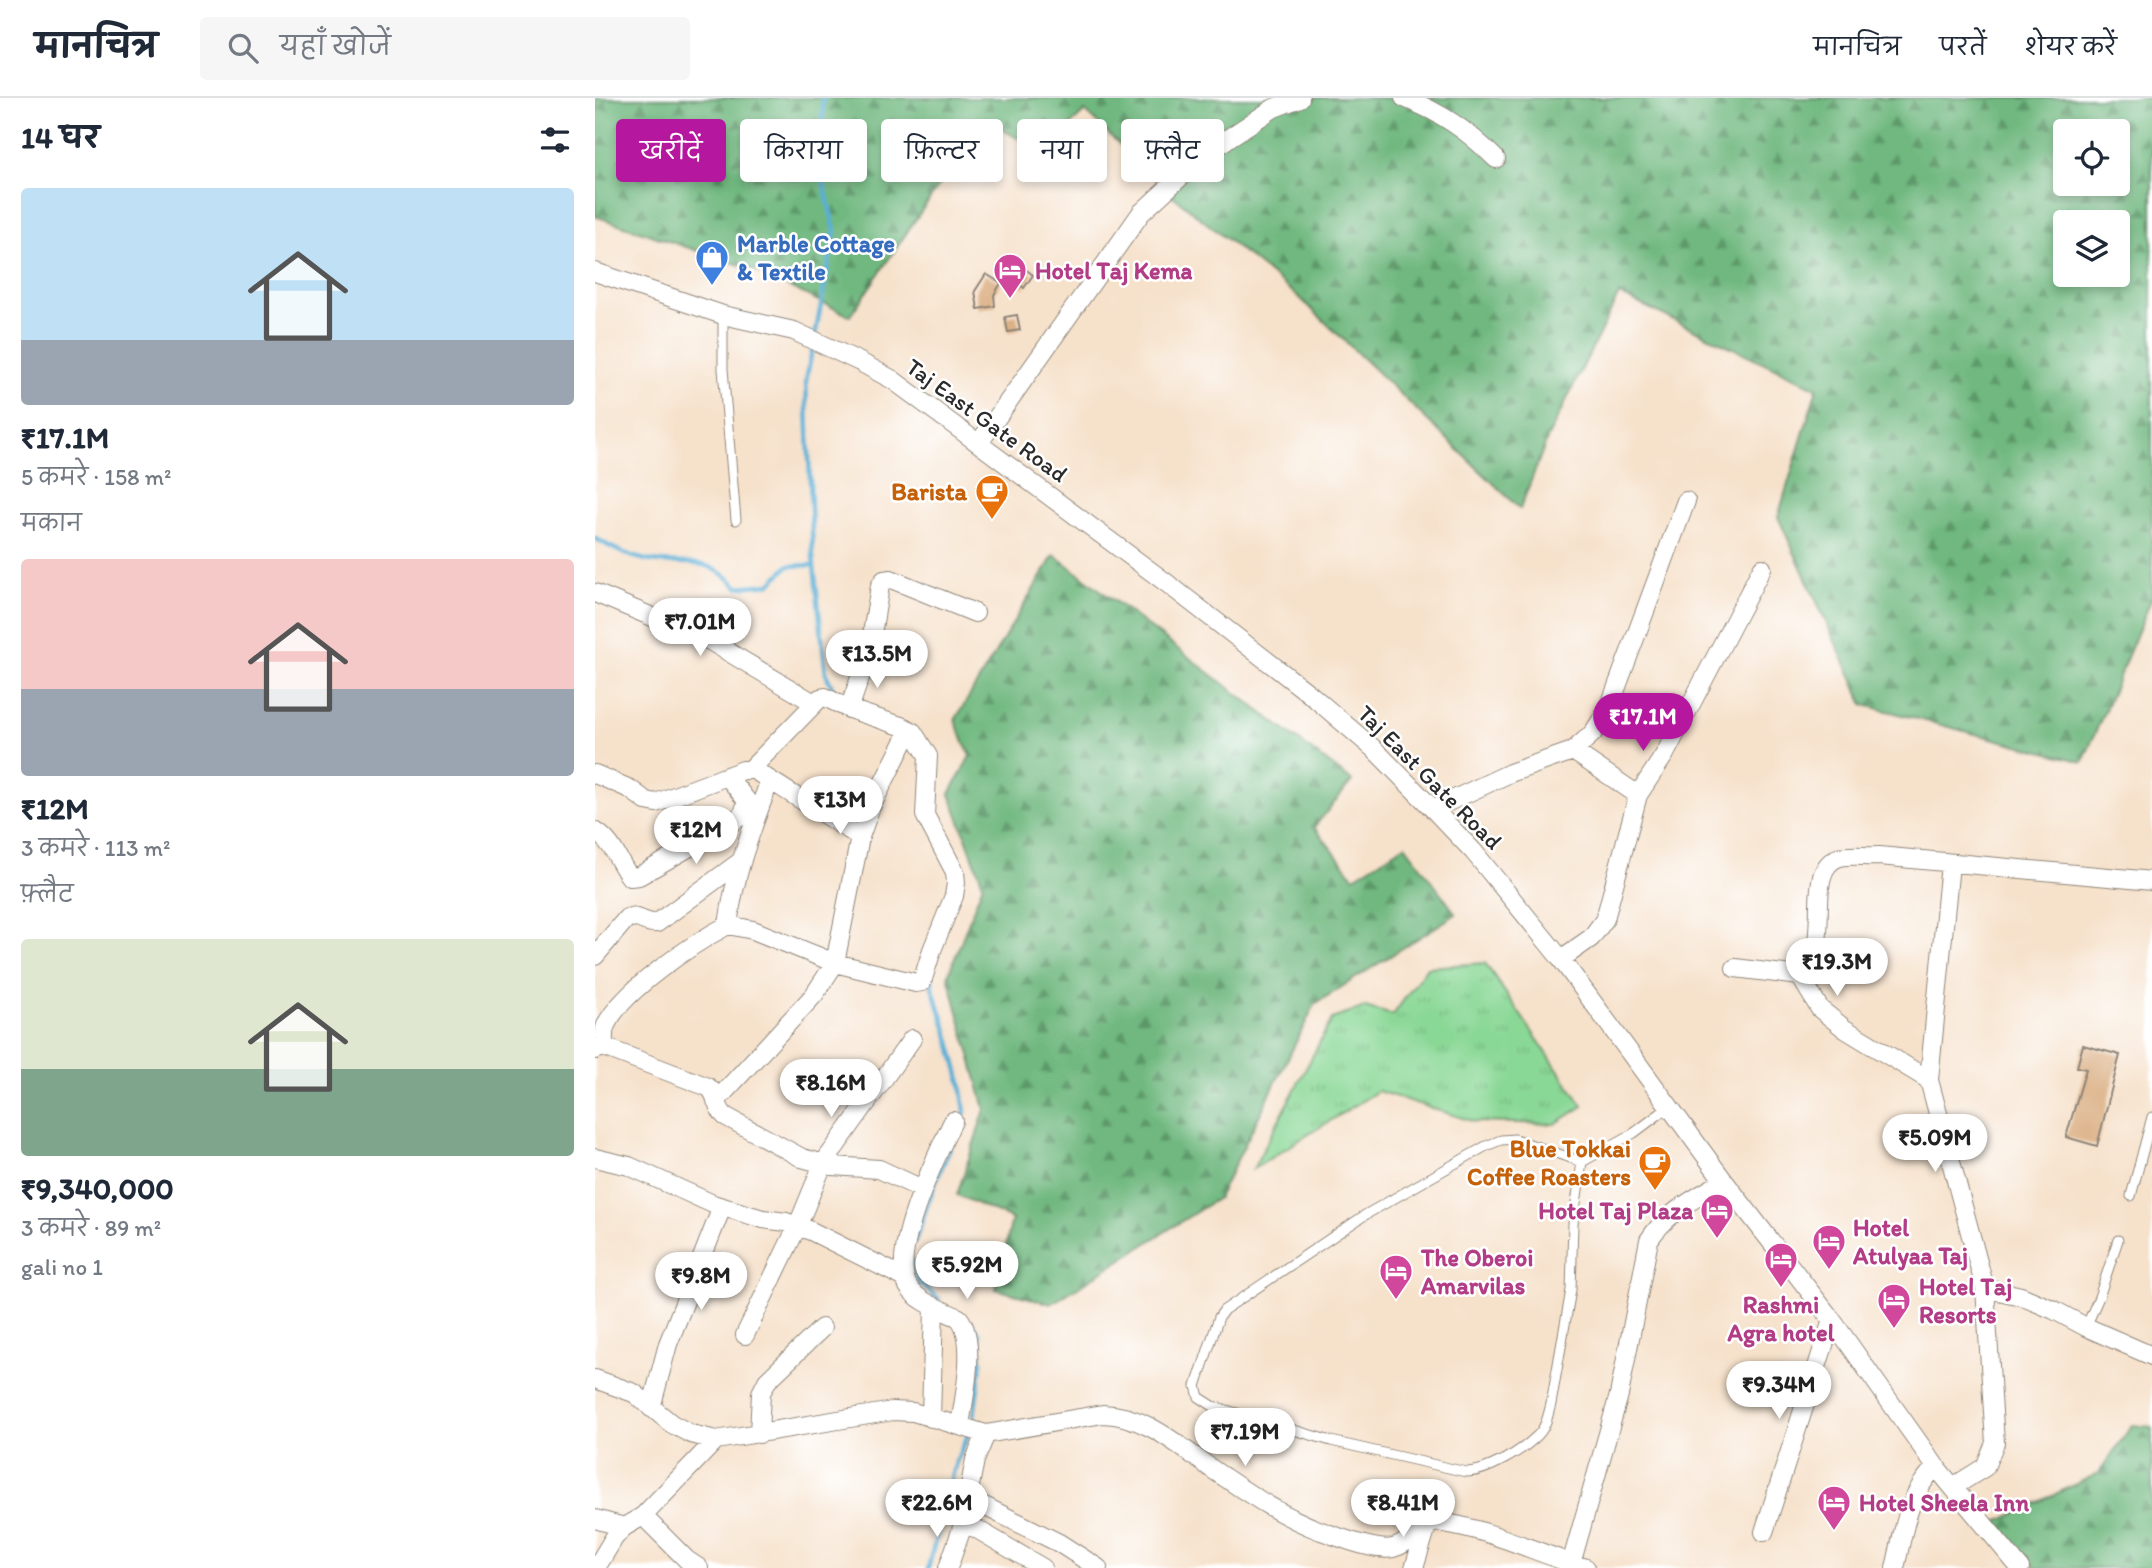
<!DOCTYPE html>
<html lang="hi">
<head>
<meta charset="utf-8">
<style>
  :root { --surface:#fff; --page:#f6f6f7; --text:#1f2937; --muted:#747a83; --line:#e0e1e3; --accent:#b5179e }
  body { margin:0; font-family:Itim,"Playpen Sans Deva",sans-serif; background:var(--page); color:var(--text); height:100vh; display:flex; flex-direction:column; font-size:26px; white-space:nowrap }
  * { box-sizing:border-box; margin:0 }
  p { font-size:23px; color:var(--muted) }
  .icon { flex:none; width:38px; height:38px; fill:none; stroke:currentColor; stroke-width:2; stroke-linecap:round; stroke-linejoin:round }
  .map { position:relative; flex:1; overflow:hidden }
  .drawer { display:flex; flex-direction:column; background:var(--surface); width:595px }
  .drawer>* { flex:none }
  .top-card { position:absolute; left:21px; top:21px; width:665px; height:63px; display:flex; gap:14px }
  .tools { position:absolute; left:1458px; top:21px; display:grid; gap:14px }
  .tools a { display:grid; place-items:center; width:77px; height:77px; border-radius:7px; background:var(--surface); box-shadow:0 4px 10px #0003; font-size:35px }
  .price { position:absolute; translate:-50% -60px; padding:0 16px; border-radius:24px; background:#fff; color:#222; font-size:23px; line-height:46px; filter:drop-shadow(0 2px 4px #0008) }
  .price::after { content:''; position:absolute; left:50%; top:42px; width:21px; height:16px; margin-left:-10px; background:inherit; clip-path:polygon(0 0,100% 0,50% 100%) }
  .price.on { background:var(--accent); color:#fff }
  ul { padding:0; list-style:none }
  li { display:grid; align-content:center; gap:14px; height:371px; padding:0 21px }
  li span { display:grid; place-items:center; height:217px; border-radius:7px; color:#555 }
  li>.icon { margin-inline-start:auto }
  span .icon { width:126px; height:126px; fill:#fffc; stroke-width:1 }
  li b { font-size:30px }
  h2 { display:flex; justify-content:space-between; align-items:center; height:84px; padding:0 21px; font-size:30px }
  .pill { padding:0 24px; border-radius:7px; background:var(--surface); box-shadow:0 4px 10px #0003; font-size:24px; line-height:63px }
  .pill.on { background:var(--accent); color:#fff }
  header { display:flex; align-items:center; gap:42px; box-sizing:border-box; height:98px; padding:0 35px; background:var(--surface); border-bottom:2px solid var(--line) }
  header strong { font-size:33px }
  nav { display:flex; gap:38px; margin-inline-start:auto; font-size:24px }
  .search { width:490px; height:63px; background:var(--page); display:flex; align-items:center; gap:18px; box-sizing:border-box; padding:0 24px; border-radius:7px; color:var(--muted); font-size:26px }
  main { display:flex; flex:1; min-height:0 }
  .map>svg:first-child { display:block }
  .grass { fill:url(#grass-tufts); stroke:#5a8260; stroke-width:2 }
  .forest { fill:url(#forest-firs); stroke:#4d7255; stroke-width:2; fill-rule:evenodd }
  .lines { fill:none; stroke-linecap:round; stroke-linejoin:round }
  .stream { stroke:#59afd6; stroke-width:4.5 }
  .building { fill:#dbb186 }
  .lane-casing { stroke:#90867a; stroke-width:11 }
  .street-casing { stroke:#90867a; stroke-width:20 }
  .lane { stroke:#fff; stroke-width:9 }
  .street { stroke:#fff; stroke-width:18 }
  .labels { text-anchor:middle; dominant-baseline:central; stroke-width:5; stroke-linejoin:round; paint-order:stroke }
  .shop-label { font-size:24px; font-weight:bold; fill:#366cbe; stroke:#fff; text-anchor:start }
  .hotel-label { font-size:24px; font-weight:bold; fill:#b23c85; stroke:#fff; text-anchor:start }
  .street-label { font-size:24px; fill:#2b2b2b; stroke:#fff }
  .food-label { font-size:24px; font-weight:bold; fill:#c56008; stroke:#fff; text-anchor:end }
</style>
</head>
<body>
<header>
<strong>मानचित्र</strong>
<div class="search"><svg class="icon" aria-label="search" viewBox="0 0 24 24"><circle cx="10" cy="10" r="6"/><path d="M15 15l6 6"/></svg>यहाँ खोजें</div>
<nav><a>मानचित्र</a><a>परतें</a><a>शेयर करें</a></nav>
</header>
<main>
<section class="drawer">
<h2>14 घर<svg class="icon" aria-label="filters" viewBox="0 0 24 24"><path d="M4 7h16M4 17h16"/><circle cx="9" cy="7" r="2"/><circle cx="15" cy="17" r="2"/></svg></h2>
<ul>
<li><span style="background:linear-gradient(#bfe0f5 70%,#9aa5b1 0)"><svg class="icon" aria-label="home" viewBox="0 0 24 24"><path d="M3 11l9-7 9 7M6 9v11h12V9"/></svg></span><div><b>₹17.1M</b><p>5 कमरे · 158 m²</p><p>मकान</p></div></li>
<li><span style="background:linear-gradient(#f6c9c9 60%,#9aa5b1 0)"><svg class="icon" aria-label="home" viewBox="0 0 24 24"><path d="M3 11l9-7 9 7M6 9v11h12V9"/></svg></span><div><b>₹12M</b><p>3 कमरे · 113 m²</p><p>फ़्लैट</p></div></li>
<li><span style="background:linear-gradient(#dfe7d0 60%,#7fa58c 0)"><svg class="icon" aria-label="home" viewBox="0 0 24 24"><path d="M3 11l9-7 9 7M6 9v11h12V9"/></svg></span><div><b>₹9,340,000</b><p>3 कमरे · 89 m²</p><p>gali no 1</p></div></li>
</ul>
</section>
<div class="map">
<svg width="1557" height="1470" viewBox="0 0 1557 1470">
  <defs>
    <pattern id="grass-tufts" width="24" height="20" patternUnits="userSpaceOnUse" patternTransform="scale(1.75)"><rect width="24" height="20" fill="#8ad896"/><path d="M3 7l-1-3M5 7V3M7 7l1-3M15 17l-1-3M17 17v-4M19 17l1-3" fill="none" stroke="#77ba81"/></pattern>
    <pattern id="forest-firs" width="22" height="20" patternUnits="userSpaceOnUse" patternTransform="scale(1.75)"><rect width="22" height="20" fill="#6fb87f"/><path d="M5 1l3.5 6h-7zM16 11l3.5 6h-7z" fill="#5b9668"/></pattern>
  </defs>
  <rect width="100%" height="100%" fill="#fff"/>
  <filter id="ink" filterUnits="userSpaceOnUse"><feTurbulence type="fractalNoise" baseFrequency=".0143" numOctaves="2"/><feDisplacementMap in="SourceGraphic" scale="14" xChannelSelector="R" yChannelSelector="G"/><feConvolveMatrix kernelMatrix="1 2 1 2 8 2 1 2 1" color-interpolation-filters="sRGB"/></filter>
  <filter id="wash" filterUnits="userSpaceOnUse"><feTurbulence type="fractalNoise" baseFrequency=".00686" numOctaves="4" result="noise"/><feDisplacementMap in="SourceGraphic" scale="28" xChannelSelector="R" yChannelSelector="G"/><feGaussianBlur stdDeviation="1.57" result="paint"/><feColorMatrix in="noise" values="0 0 0 0 0 0 0 0 0 0 0 0 0 0 0 0 0 1.4 0 .05"/><feComposite in="paint" operator="in"/></filter>
  <g filter="url(#wash)">
    <rect width="100%" height="100%" fill="#f6e1ca"/>
    <path class="grass" d="M890,865L988,1008L960,1026L880,1024L783,993L658,1071L737,921L770,909L798,917L832,869Z"/>
    <path class="forest" d="M1,0H1557V500L1488,664L1269,607L1183,419L1222,290L1024,196L953,339L925,411L704,199L578,98L490,13L447,54L389,21L255,218L159,172L0,118ZM1470,33H1522V86H1470ZM1470,124H1522V177H1470Z
      M459,457L757,683L719,729L759,779L810,747L861,816L720,906L623,1100L456,1206L401,1191L417,1121L362,1097L390,1011L353,878L388,786L355,696L375,658L360,622Z
      M1537,1327L1557,1329V1470H1441L1402,1424L1504,1375Z"/>
    <g class="lines">
      <path class="stream" d="M220,238L240,133L226,74L228,0
        M218,247L211,283L218,459L231,576L240,595L243,596
        M0,440C16,450 32,458 51,462C90,470 109,454 143,489L175,486L193,468L219,467
        M320,1143L339,1088L370,1014L366,985L352,932L337,889V879
        M316,1161L324,1185L344,1201
        M376,1225L384,1235L386,1267L378,1325
        M356,1390L366,1406
        M333,1470L361,1364L373,1337"/>
    </g>
    <g id="blocks">
      <path class="building" d="M429,170L438,177L429,190L420,183Z
        M391,176L406,185L399,197L400,208L383,211L380,193Z
        M422,217L425,232L413,234L410,219Z
        M1488,947L1525,957L1502,1048L1471,1039L1491,971L1482,969Z"/>
    </g>
  </g>
  <g filter="url(#ink)">
    <use href="#blocks" fill-opacity="0" stroke="#90867a" stroke-width="2"/>
    <g class="lines">
      <defs>
        <path id="lane" d="M128,217V271L141,422
          M987,1064L978,1126L976,1192L956,1306C953,1317 951,1329 943,1337C928,1352 893,1374 871,1374L736,1343L618,1308L604,1299L601,1288L624,1219L629,1212L770,1117L891,1048L906,1042L920,1041L987,1064L1039,1035L1075,1008
          M1536,1098L1557,1019
          M1491,1229L1504,1199L1523,1142"/>
        <path id="street" d="M809,0C847,15 872,32 901,61
          M0,174L128,217L199,233L265,264L298,282L573,486L716,597L779,651L838,711L878,753L966,861L1129,1083L1237,1222L1341,1369L1425,1470
          M384,345L546,115L605,61L635,39L679,10L705,0
          M0,495L115,543L219,605
          M978,653L1043,697
          M155,672L225,600L230,599L254,611L274,554L285,488L289,482L296,481L380,515
          M0,676L35,691L51,703L61,705L148,672H159L265,739
          M838,711L915,675L978,653L998,635L1014,610L1091,403
          M0,733C19,745 22,762 35,779L44,778L135,726L148,716L152,703L133,679
          M1355,766L1334,982L1390,1190L1400,1345L1390,1369L1358,1389
          M133,827C140,773 156,733 175,682
          M0,858L32,820C42,816 51,827 62,825L146,763
          M966,861L996,840L1010,821L1043,697L1070,656L1167,470
          M1140,870L1205,878L1225,911L1250,931L1334,982
          M1205,878C1242,848 1205,771 1245,759C1256,756 1272,759 1284,758L1557,783
          M9,949C9,942 8,933 11,927C28,892 99,845 133,827L158,832L240,865L321,885L327,884L337,852L359,798L361,785L360,774L330,717L333,658L318,634L309,629L254,611
          M0,952L9,949L113,989C123,996 120,1009 130,1018L207,1060L237,1068L284,1071L327,1091
          M121,1003L219,897L240,865L265,739L275,711L315,632
          M358,1023C342,1057 294,1154 313,1188C322,1204 348,1212 364,1220C382,1242 369,1300 365,1327
          M0,1060L34,1068L118,1106L168,1121L191,1124L216,1133L310,1180
          M1390,1190L1426,1198L1459,1212L1491,1229L1557,1258
          M150,1237L203,1127L228,1066L317,941
          M0,1281L39,1295L77,1326L96,1336L121,1342L298,1313L318,1314L391,1336
          M56,1310L73,1246L127,1109
          M336,1320L339,1208
          M164,1336L166,1295L172,1283L227,1230
          M373,1400L464,1445L503,1470
          M48,1418L92,1462L104,1470
          M0,1421L29,1429
          M368,1423L448,1470
          M1169,1434L1237,1222
          M976,1466L1024,1297L1054,1142C1072,1114 1101,1100 1129,1083
          M1,1470L19,1440L29,1429L48,1418L121,1342
          M353,1470L366,1433L380,1362L391,1336L508,1316C555,1317 591,1355 629,1379C660,1400 691,1420 726,1433C744,1439 781,1454 798,1450C820,1445 822,1421 849,1425C897,1432 944,1456 991,1470
          M819,1470L833,1425
          M1300,1470C1309,1433 1312,1396 1341,1369"/>
      </defs>
      <use href="#lane" class="lane-casing"/>
      <use href="#street" class="street-casing"/>
      <use href="#lane" class="lane"/>
      <use href="#street" class="street"/>
    </g>
  </g>
  <defs>
    <symbol id="shop-pin" viewBox="-11 -11 22 30"><path d="M0 17L-7.5 6A9.5 9.5 0 1 1 7.5 6Z" fill="#3f7fe0" stroke="#fff"/><path d="M-5-2.5h2.3a2.7 3.5 0 0 1 5.4 0H5L5.5 6h-11ZM-1.5-2.5h3a1.5 2.3 0 0 0-3 0Z" fill="#fff"/></symbol>
    <symbol id="hotel-pin" viewBox="-11 -11 22 30"><path d="M0 17L-7.5 6A9.5 9.5 0 1 1 7.5 6Z" fill="#d1479c" stroke="#fff"/><path d="M-6-4.5h1.5V1H6V5H4.5V3h-9V5H-6ZM-4 0a1.8 1.8 0 1 1 3.6 0ZM.5 0V-2.5h3Q6-2.5 6 0Z" fill="#fff"/></symbol>
    <symbol id="cafe-pin" viewBox="-11 -11 22 30"><path d="M0 17L-7.5 6A9.5 9.5 0 1 1 7.5 6Z" fill="#e8710a" stroke="#fff"/><path d="M-5.5-4.5H6V0H3Q3 3.5 0 3.5H-2.5Q-5.5 3.5-5.5 0ZM3-3.2v2h1.7v-2ZM-6 4.5H4V6H-6Z" fill="#fff"/></symbol>
  </defs>
  <g fill-rule="evenodd">
    <use href="#shop-pin" x="98" y="140" width="38" height="52"/>
    <use href="#hotel-pin" x="396" y="153" width="38" height="52"/>
    <use href="#cafe-pin" x="378" y="374" width="38" height="52"/>
    <use href="#cafe-pin" x="1041" y="1045" width="38" height="52"/>
    <use href="#hotel-pin" x="1103" y="1093" width="38" height="52"/>
    <use href="#hotel-pin" x="1215" y="1124" width="38" height="52"/>
    <use href="#hotel-pin" x="1167" y="1142" width="38" height="52"/>
    <use href="#hotel-pin" x="782" y="1154" width="38" height="52"/>
    <use href="#hotel-pin" x="1280" y="1183" width="38" height="52"/>
    <use href="#hotel-pin" x="1220" y="1385" width="38" height="52"/>
  </g>
  <g class="labels">
    <g class="shop-label">
      <text x="142" y="145">Marble Cottage<tspan x="142" dy="28">&amp; Textile</tspan></text>
    </g>
    <g class="hotel-label">
      <text x="440" y="172">Hotel Taj Kema</text>
      <text x="1098" y="1112" text-anchor="end">Hotel Taj Plaza</text>
      <text x="1258" y="1129">Hotel<tspan x="1258" dy="28">Atulyaa Taj</tspan></text>
      <text x="826" y="1159">The Oberoi<tspan x="826" dy="28">Amarvilas</tspan></text>
      <text x="1324" y="1188">Hotel Taj<tspan x="1324" dy="28">Resorts</tspan></text>
      <text x="1186" y="1206" text-anchor="middle">Rashmi<tspan x="1186" dy="28">Agra hotel</tspan></text>
      <text x="1264" y="1404">Hotel Sheela Inn</text>
    </g>
    <g class="street-label">
      <text transform="translate(392 322) rotate(36)">Taj East Gate Road</text>
      <text transform="translate(835 679) rotate(45)">Taj East Gate Road</text>
    </g>
    <g class="food-label">
      <text x="372" y="393">Barista</text>
      <text x="1036" y="1050">Blue Tokkai<tspan x="1036" dy="28">Coffee Roasters</tspan></text>
    </g>
  </g>
</svg>
<div class="tools">
<a><svg class="icon" aria-label="locate" viewBox="0 0 24 24"><circle cx="12" cy="12" r="6"/><path d="M12 2v4M12 18v4M2 12h4M18 12h4"/></svg></a>
<a><svg class="icon" aria-label="layers" viewBox="0 0 24 24"><path d="M12 4l9 5-9 5-9-5zM3 14l9 5 9-5"/></svg></a>
</div>
<b class="price" style="left:105px;top:560px">₹7.01M</b>
<b class="price" style="left:282px;top:592px">₹13.5M</b>
<b class="price on" style="left:1048px;top:655px">₹17.1M</b>
<b class="price" style="left:245px;top:738px">₹13M</b>
<b class="price" style="left:101px;top:768px">₹12M</b>
<b class="price" style="left:1242px;top:900px">₹19.3M</b>
<b class="price" style="left:236px;top:1021px">₹8.16M</b>
<b class="price" style="left:1340px;top:1076px">₹5.09M</b>
<b class="price" style="left:372px;top:1203px">₹5.92M</b>
<b class="price" style="left:106px;top:1214px">₹9.8M</b>
<b class="price" style="left:1184px;top:1323px">₹9.34M</b>
<b class="price" style="left:650px;top:1370px">₹7.19M</b>
<b class="price" style="left:342px;top:1441px">₹22.6M</b>
<b class="price" style="left:808px;top:1441px">₹8.41M</b>
<div class="top-card">
<a class="pill on">खरीदें</a>
<a class="pill">किराया</a>
<a class="pill">फ़िल्टर</a>
<a class="pill">नया</a>
<a class="pill">फ़्लैट</a>
</div>
</div>
</main>
</body>
</html>
